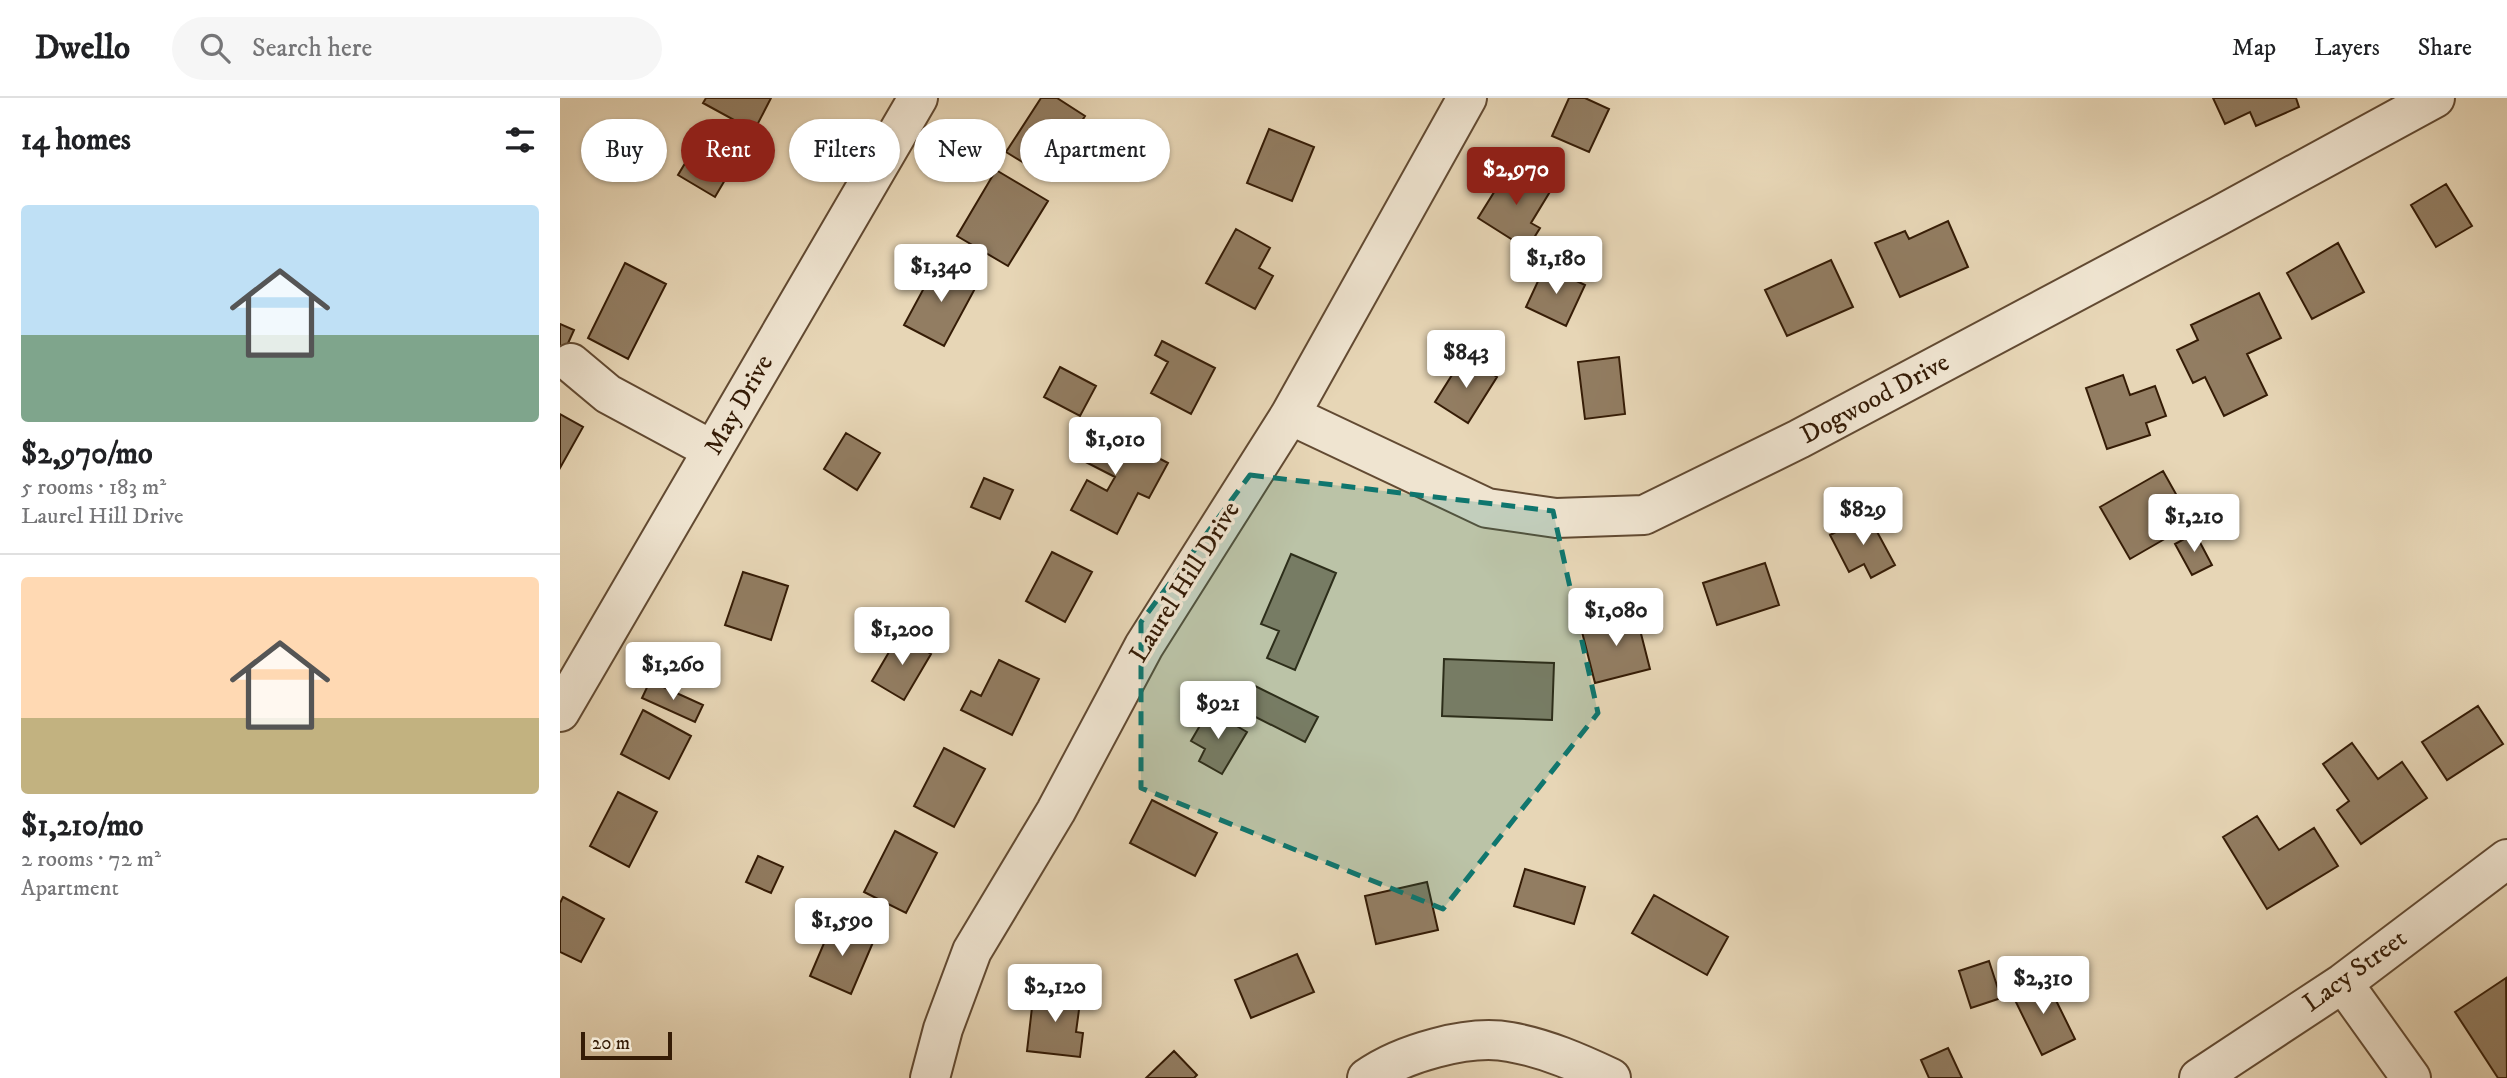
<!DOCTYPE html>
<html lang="en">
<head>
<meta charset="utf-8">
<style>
  :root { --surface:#fff; --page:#f6f6f6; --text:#202124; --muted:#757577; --line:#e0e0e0; --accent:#8f2418 }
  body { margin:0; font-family:"IM FELL DW Pica",serif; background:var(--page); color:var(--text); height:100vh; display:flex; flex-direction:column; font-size:26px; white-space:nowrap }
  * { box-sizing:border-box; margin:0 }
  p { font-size:23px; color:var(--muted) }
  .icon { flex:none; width:38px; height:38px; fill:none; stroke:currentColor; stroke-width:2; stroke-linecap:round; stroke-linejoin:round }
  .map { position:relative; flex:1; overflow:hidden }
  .side { display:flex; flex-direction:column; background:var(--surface); width:560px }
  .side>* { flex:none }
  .banner { position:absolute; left:21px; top:21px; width:665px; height:63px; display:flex; gap:14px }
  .scale { position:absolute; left:21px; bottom:18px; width:91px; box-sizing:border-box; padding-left:7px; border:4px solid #351c06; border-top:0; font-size:19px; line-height:24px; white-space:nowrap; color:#351c06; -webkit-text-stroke:5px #efe4d0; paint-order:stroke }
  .price { position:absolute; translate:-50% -60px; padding:0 16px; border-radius:7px; background:#fff; color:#222; font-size:23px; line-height:46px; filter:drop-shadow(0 2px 4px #0008) }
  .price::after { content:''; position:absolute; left:50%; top:42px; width:21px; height:16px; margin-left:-10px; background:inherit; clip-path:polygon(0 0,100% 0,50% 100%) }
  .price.on { background:var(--accent); color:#fff }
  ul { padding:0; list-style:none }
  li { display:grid; align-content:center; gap:14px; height:371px; padding:0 21px }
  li+li { border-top:2px solid var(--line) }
  li span { display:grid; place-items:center; height:217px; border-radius:7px; color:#555 }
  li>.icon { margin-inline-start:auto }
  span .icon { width:126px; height:126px; fill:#fffc; stroke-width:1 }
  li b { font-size:30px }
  h2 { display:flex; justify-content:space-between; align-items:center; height:84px; padding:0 21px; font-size:30px }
  .chip { padding:0 24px; border-radius:32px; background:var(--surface); box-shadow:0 2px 5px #0004; font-size:24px; line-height:63px }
  .chip.on { background:var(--accent); color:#fff }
  header { display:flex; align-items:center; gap:42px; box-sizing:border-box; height:98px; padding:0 35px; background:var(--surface); border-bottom:2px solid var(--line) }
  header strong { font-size:33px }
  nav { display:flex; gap:38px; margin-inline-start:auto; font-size:24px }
  .search { width:490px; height:63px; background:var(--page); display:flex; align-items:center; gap:18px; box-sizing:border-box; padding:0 24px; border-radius:38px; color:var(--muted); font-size:26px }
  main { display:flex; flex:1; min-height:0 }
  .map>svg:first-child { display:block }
  .building { fill:#927d62; stroke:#351c06; stroke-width:2 }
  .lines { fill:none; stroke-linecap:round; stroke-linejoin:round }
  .minor-casing { stroke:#624a32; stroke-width:42 }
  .minor { stroke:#efe4d0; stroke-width:38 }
  .marked { fill:#0f766e; fill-opacity:0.2; stroke:#0f766e; stroke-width:5; stroke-dasharray:14 9; stroke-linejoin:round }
  .labels { text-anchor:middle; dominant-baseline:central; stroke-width:7; stroke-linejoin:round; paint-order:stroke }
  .street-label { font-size:26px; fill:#351c06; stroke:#efe4d0 }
</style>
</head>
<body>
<header>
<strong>Dwello</strong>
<div class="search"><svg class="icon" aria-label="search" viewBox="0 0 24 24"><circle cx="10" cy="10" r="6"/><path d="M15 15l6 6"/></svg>Search here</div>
<nav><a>Map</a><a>Layers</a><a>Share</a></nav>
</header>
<main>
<section class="side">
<h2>14 homes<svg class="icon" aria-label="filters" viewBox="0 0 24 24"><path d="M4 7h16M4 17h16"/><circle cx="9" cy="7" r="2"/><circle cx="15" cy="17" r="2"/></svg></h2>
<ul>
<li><span style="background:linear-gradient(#bfe0f5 60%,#7fa58c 0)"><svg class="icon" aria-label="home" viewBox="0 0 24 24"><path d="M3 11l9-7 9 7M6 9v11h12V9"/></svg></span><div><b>$2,970/mo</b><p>5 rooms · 183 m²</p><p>Laurel Hill Drive</p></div></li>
<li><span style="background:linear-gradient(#ffd9b3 65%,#c2b280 0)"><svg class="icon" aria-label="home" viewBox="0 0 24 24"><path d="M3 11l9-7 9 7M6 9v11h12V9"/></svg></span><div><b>$1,210/mo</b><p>2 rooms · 72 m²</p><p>Apartment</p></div></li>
</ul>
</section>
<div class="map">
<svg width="1947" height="980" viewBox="0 0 1947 980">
  <rect width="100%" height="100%" fill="#e7d6b6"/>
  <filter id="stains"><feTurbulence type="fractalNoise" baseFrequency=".00286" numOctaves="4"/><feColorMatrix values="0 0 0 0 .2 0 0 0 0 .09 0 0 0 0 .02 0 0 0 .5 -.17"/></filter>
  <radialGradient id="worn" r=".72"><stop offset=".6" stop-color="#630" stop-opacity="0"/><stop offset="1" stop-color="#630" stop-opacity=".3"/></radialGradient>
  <path class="building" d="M146,0H211L194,33L143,5Z
    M481,0H497L525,18L487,79L446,54Z
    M1009,0H1025L1049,11L1029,54L992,38Z
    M1653,0H1736L1739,9L1696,28L1690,14L1665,26Z
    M709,31L754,49L732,103L687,85Z
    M145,32L182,53L155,99L118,77Z
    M951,67L991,92L971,125L980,130L967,151L918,120Z
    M436,72L488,103L448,168L397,138Z
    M1886,86L1912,128L1876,149L1851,107Z
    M1388,123L1408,169L1340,199L1315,145L1345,133L1349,141Z
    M676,131L710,150L699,170L713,178L695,211L646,185Z
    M1778,145L1804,194L1752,221L1727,175Z
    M1271,162L1293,209L1227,238L1205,192Z
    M378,164L418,185L384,248L344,227Z
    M65,165L106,186L68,261L28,240Z
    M985,168L1025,187L1006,228L966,209Z
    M1699,195L1721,240L1687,256L1707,297L1664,318L1645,279L1633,285L1617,252L1638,242L1631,227Z
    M0,226L14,232L0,263Z
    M602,243L655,270L631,316L591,295L608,264L595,257Z
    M904,258L937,279L908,325L875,304Z
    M1059,259L1065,316L1025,321L1018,264Z
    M500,269L536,288L520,318L484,299Z
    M1563,277L1570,297L1595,288L1606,318L1586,325L1590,337L1547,351L1526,290Z
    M0,316L23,329L0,370Z
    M530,324L608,365L589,400L578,395L557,436L511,412L527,382L547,393L555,379L512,357Z
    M286,335L320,355L297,392L264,371Z
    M1603,373L1621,405L1603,415L1615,435L1570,461L1540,409Z
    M424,380L453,392L440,421L411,409Z
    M1308,417L1335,467L1311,480L1304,466L1289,474L1270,437Z
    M1635,435L1652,467L1632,477L1615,446Z
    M492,454L532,474L505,524L466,503Z
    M731,456L776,475L735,572L707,560L719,533L701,526Z
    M1205,465L1219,507L1157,527L1143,485Z
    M183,474L228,488L211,542L165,527Z
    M1076,516L1090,571L1035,585L1021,530Z
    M339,537L371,556L344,602L312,583Z
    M884,561L994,565L992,622L882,618Z
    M439,562L479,581L452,637L401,612L411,593L421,598Z
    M90,583L143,607L135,624L82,600Z
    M691,586L758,619L745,644L678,610Z
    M1918,608L1943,646L1887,682L1862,644Z
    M83,612L131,638L109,681L61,656Z
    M649,612L687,634L662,676L639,663L645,651L631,643Z
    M1792,645L1818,681L1842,664L1867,700L1801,746L1777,712L1789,703L1763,666Z
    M384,650L425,671L394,729L354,708Z
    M58,694L97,714L69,769L30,748Z
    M592,702L657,735L635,778L570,745Z
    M1697,718L1719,752L1754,730L1778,768L1707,811L1663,739Z
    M335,733L377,755L346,815L304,794Z
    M198,758L223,769L211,795L186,784Z
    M965,771L1025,789L1014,826L954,808Z
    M867,784L878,832L816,846L805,798Z
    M1094,797L1168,839L1147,877L1072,835Z
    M3,799L44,821L21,864L0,854V805Z
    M273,824L314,842L291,896L250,878Z
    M737,856L754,894L691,920L675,882Z
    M1429,863L1441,900L1411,910L1399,873Z
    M1484,878L1515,941L1482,957L1451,894Z
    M1946,880L1947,980H1938L1895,914Z
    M474,892L521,897L516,934L523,935L520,959L467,953Z
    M1388,950L1402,980H1369L1361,962Z
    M614,953L637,977L634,980H586Z"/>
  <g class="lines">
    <defs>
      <path id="minor" d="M11,265L48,296L152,352
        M730,317L927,410L996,420L1084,417L1239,341L1660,117L1875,0
        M0,614L358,0
        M1783,885L1851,980
        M370,980L383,931L412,853L496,713L584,548L730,317L907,0
        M807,980C841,956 908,936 950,944C985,950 1019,965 1051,980
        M1639,980L1783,885L1947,761"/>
    </defs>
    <use href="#minor" class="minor-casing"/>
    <use href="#minor" class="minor"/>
  </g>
  <path class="marked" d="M690,377L993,413L1038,615L883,811L581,690V524Z"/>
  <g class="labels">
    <g class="street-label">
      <text transform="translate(1315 301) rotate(-28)">Dogwood Drive</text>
      <text transform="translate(179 307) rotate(-60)">May Drive</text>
      <text transform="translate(625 484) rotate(-58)">Laurel Hill Drive</text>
      <text transform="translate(1795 873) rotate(-36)">Lacy Street</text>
    </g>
  </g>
  <rect width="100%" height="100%" filter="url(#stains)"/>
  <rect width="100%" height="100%" fill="url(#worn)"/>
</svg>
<div class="scale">20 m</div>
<b class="price on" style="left:956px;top:109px">$2,970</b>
<b class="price" style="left:996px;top:198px">$1,180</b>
<b class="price" style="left:381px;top:206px">$1,340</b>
<b class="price" style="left:906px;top:292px">$843</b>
<b class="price" style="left:555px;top:379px">$1,010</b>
<b class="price" style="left:1303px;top:449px">$829</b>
<b class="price" style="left:1634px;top:456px">$1,210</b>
<b class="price" style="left:1056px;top:550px">$1,080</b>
<b class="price" style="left:342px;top:569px">$1,200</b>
<b class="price" style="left:113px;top:604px">$1,260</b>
<b class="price" style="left:658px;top:643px">$921</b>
<b class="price" style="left:282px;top:860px">$1,590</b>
<b class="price" style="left:1483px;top:918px">$2,310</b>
<b class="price" style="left:495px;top:926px">$2,120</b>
<div class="banner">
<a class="chip">Buy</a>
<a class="chip on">Rent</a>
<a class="chip">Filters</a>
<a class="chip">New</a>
<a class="chip">Apartment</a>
</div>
</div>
</main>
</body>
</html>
